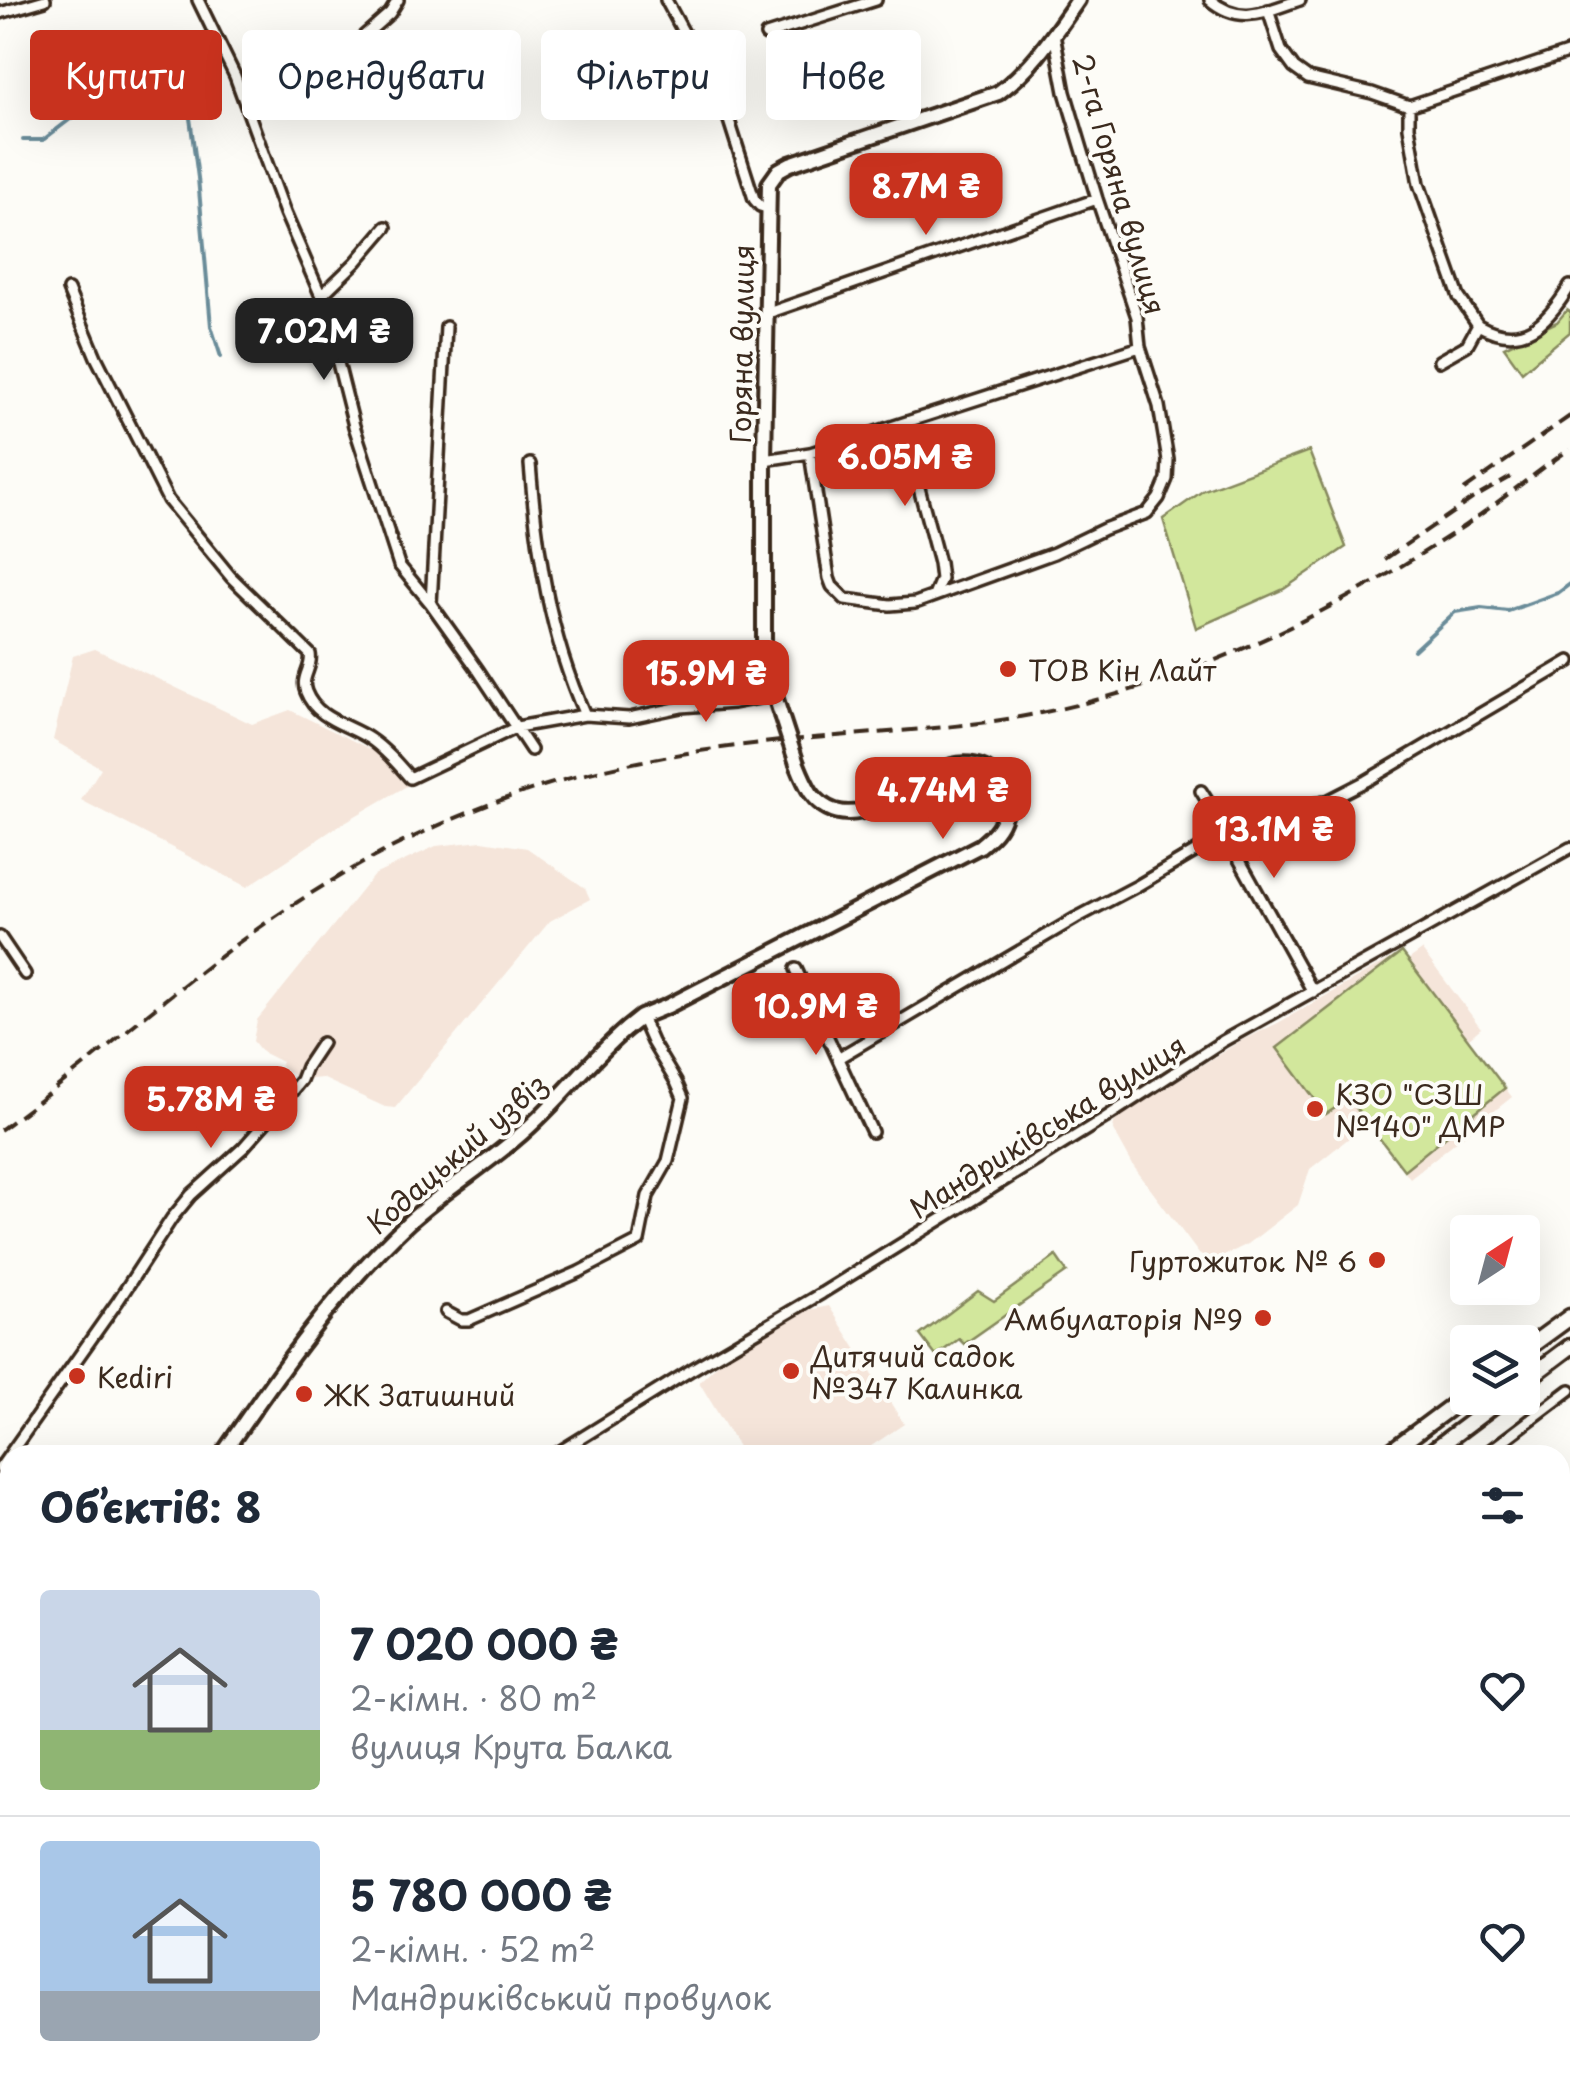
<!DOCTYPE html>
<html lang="uk">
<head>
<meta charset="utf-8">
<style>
  :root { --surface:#fff; --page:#f2f2f3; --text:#1f2937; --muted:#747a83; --line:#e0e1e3; --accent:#c8321e }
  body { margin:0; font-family:"Playpen Sans",sans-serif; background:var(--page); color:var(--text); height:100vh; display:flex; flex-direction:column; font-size:38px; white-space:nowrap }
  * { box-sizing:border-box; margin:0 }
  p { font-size:32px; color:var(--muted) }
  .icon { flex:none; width:55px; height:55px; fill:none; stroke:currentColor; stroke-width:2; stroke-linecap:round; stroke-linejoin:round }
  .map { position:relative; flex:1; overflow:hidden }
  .details { position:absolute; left:0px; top:1445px; width:1570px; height:642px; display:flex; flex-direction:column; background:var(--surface); border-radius:30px 30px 0 0; box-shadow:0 10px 40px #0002 }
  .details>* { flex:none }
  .banner { position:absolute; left:30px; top:30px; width:1000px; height:90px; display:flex; gap:20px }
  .needle { width:65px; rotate:36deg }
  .buttons { position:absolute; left:1450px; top:1215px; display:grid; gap:20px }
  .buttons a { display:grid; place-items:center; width:90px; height:90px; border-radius:10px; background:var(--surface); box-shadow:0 10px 40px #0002; font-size:50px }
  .price { position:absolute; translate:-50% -85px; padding:0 22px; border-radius:20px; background:var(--accent); color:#fff; font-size:32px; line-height:65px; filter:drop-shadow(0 2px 5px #0008) }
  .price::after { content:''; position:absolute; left:50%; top:60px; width:30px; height:22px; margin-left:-15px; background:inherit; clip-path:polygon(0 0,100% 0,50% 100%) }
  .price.on { background:#222; color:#fff }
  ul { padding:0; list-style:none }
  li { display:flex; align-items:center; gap:30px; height:250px; padding:0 40px }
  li+li { border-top:2px solid var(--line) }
  li span { display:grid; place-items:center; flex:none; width:280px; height:200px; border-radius:10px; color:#555 }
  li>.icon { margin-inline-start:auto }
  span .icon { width:120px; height:120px; fill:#fffc; stroke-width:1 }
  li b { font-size:42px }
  h2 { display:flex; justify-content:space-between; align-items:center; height:120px; padding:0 40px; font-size:42px }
  .pill { padding:0 35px; border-radius:10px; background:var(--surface); box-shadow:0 10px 40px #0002; font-size:35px; line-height:90px }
  .pill.on { background:var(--accent); color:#fff }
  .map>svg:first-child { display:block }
  .built { fill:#f5e5da }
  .green { fill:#d2e79c; stroke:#86885d; stroke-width:2.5 }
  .water { fill:#8acdeb; stroke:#6a8c99; stroke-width:2.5 }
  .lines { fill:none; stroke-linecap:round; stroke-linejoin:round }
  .stream { stroke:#6a8c99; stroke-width:4 }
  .street-casing { stroke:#3b2a1e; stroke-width:16 }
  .secondary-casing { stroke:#3b2a1e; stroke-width:20 }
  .primary-casing { stroke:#3b2a1e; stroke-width:21 }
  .street { stroke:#fdfcf7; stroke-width:9 }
  .secondary { stroke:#fdfcf7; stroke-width:12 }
  .primary { stroke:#fdfcf7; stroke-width:14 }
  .rail { stroke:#3b2a1e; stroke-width:4; stroke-dasharray:15 8; stroke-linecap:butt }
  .secondary-bridge-casing { stroke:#3b2a1e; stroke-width:20; stroke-linecap:butt }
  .secondary-bridge { stroke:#fdfcf7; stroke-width:12 }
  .poi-dot { fill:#c8321e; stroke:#fdfcf7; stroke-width:4 }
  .labels { text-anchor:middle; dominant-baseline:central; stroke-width:8; stroke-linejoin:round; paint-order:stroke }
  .street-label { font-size:28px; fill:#3b2a1e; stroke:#fdfcf7 }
  .poi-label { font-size:28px; fill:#3b2a1e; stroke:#fdfcf7; text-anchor:start }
</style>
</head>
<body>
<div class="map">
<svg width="1570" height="2086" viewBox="0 0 1570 2086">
  <rect width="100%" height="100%" fill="#fdfcf7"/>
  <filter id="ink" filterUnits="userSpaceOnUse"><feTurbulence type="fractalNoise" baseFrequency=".01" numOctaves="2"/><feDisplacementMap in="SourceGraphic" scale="20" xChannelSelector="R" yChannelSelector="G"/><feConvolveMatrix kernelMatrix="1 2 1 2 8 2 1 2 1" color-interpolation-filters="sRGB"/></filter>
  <g filter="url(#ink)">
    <path class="built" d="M95,649L252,724L290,710L380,754L397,764L412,783L338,826L247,887L81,800L101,768L53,740L73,656Z
      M482,841L527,848L585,888L590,899L550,921L395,1108L385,1107L322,1078L301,1080L280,1066L282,1062L262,1052L253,1041L257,1020L374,875L436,846Z
      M1422,950L1481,1028L1468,1039L1512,1097L1410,1178L1368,1123L1310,1169L1298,1205L1248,1244L1211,1262L1199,1254L1134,1167L1113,1129L1114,1123L1119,1117L1242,1040L1278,1023L1402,952L1408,960Z
      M829,1306L904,1424L858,1455H743L699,1382L722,1360L809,1310Z"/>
    <path class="green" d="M1567,310L1570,312V332L1522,372L1504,347L1557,322Z
      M1309,451L1346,547L1284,589L1196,628L1163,519L1204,490Z
      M1402,952L1505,1088L1404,1170L1349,1099L1326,1114L1277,1048Z
      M1056,1256L1067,1272L964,1344L959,1339L936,1356L920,1335L978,1291L994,1301Z
      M1560,1525L1570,1540V1764L1560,1790Z
      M1067,2078H1426L1427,2086H1066Z"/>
    <path class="water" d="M1570,1764V2086H1427L1426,2078H1560V1790Z"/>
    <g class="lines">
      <path class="stream" d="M170,90L209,38
        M23,140H43L73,117L97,112L119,102L169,91L190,118L198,178L211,326L221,357
        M1414,650L1455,612L1481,608L1508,611L1558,593L1570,584"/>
      <defs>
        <path id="street" d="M198,0L235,76L285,213L321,296L354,426L399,565L431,604L478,670L531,750
          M666,0L726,111L754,199L760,206L767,208
          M1210,0C1241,26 1266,11 1300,0
          M1268,10L1281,50L1294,68L1308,78L1372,93L1409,106L1570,52
          M0,13L45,0
          M766,35L876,0
          M349,72L357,42L390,13L398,0
          M1409,106V127L1419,184L1459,297L1478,325L1467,345L1439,361
          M68,290L96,357L168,500L231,577L310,654C313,668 300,677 306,692C317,720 348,724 370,739C385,749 398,764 410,778L517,727L585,715L629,718L681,707L733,703L776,695
          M321,296L356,262L386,227
          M768,313L1097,199
          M1478,325C1523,350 1547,323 1570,286
          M902,424L939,563L941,579L934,596
          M810,453L829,578L832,586L845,599L890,605L915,603L1054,553L1104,529L1147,513L1159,498L1167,479L1168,460L1159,406L1140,347L1137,317L1097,199L1065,92L1054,34
          M764,460L810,453L1140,347
          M530,464C537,552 549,634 585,715
          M431,604L446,327
          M1201,791L1221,823L1225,834L1313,992
          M1221,823L1247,812L1285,809L1325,802L1366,781L1570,661
          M0,937L25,974
          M796,969L872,1132
          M838,1058L1076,918L1137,886L1225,834
          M446,1312L461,1320H469L579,1272L639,1241L648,1196L668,1161L683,1098L676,1082L652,1042L641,1017
          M554,1455L691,1370L822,1293L1105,1118L1223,1041L1570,848
          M1484,1455L1570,1390
          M0,1468L118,1301L172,1218L191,1195L243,1148L279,1107L301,1080L306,1067L322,1043
          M0,1901L10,1879
          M1057,2086L1058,2078"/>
        <path id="secondary" d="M781,715L768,674L764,652V460L769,184L779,170L790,164L998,93C1032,69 1055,33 1078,0
          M222,1455C278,1373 336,1290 409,1222C447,1187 492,1162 529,1127C563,1096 591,1059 626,1029L641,1017L668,1006L980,846C991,837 1001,828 1004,815C1012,780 984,758 952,766C912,783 849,844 811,793C805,784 801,774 797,764
          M0,1716H10
          M563,2086L575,2078
          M598,2086L609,2078"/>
        <path id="primary" d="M1522,1352L1570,1317
          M1522,1383L1570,1347
          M1386,1455L1468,1394
          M1427,1455L1503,1398
          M903,2078L908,2086
          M932,2086L934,2078"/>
      </defs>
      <use href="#street" class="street-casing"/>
      <use href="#secondary" class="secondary-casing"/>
      <use href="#primary" class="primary-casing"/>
      <use href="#street" class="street"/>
      <use href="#secondary" class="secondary"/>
      <use href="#primary" class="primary"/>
      <path class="rail" d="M1464,490L1570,416
        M1385,559L1472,499L1511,477
        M0,1130C90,1065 172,989 263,925C338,873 418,830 504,799C604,763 708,747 813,738C880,732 948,729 1014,718C1174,690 1314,624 1449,536C1491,509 1529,477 1570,449"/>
      <defs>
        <path id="secondary-bridge" d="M781,715L797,764"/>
      </defs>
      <use href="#secondary-bridge" class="secondary-bridge-casing"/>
      <use href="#secondary-bridge" class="secondary-bridge"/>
    </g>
  </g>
  <g class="poi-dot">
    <circle cx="1008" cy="669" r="10"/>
    <circle cx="1315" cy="1109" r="10"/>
    <circle cx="1377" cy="1260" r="10"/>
    <circle cx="1263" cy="1318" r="10"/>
    <circle cx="791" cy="1371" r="10"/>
    <circle cx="77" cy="1376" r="10"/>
    <circle cx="304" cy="1394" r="10"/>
  </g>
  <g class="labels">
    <g class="street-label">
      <text transform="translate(1120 184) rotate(74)">2-га Горяна вулиця</text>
      <text transform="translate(741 344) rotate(-89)">Горяна вулиця</text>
      <text transform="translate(1047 1126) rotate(-32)">Мандриківська вулиця</text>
      <text transform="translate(456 1153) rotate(-41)">Кодацький узвіз</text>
    </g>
    <g class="poi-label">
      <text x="1028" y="669">ТОВ Кін Лайт</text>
      <text x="1335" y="1093">КЗО "СЗШ<tspan x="1335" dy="32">№140" ДМР</tspan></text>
      <text x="1357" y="1260" text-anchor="end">Гуртожиток № 6</text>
      <text x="1243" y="1318" text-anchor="end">Амбулаторія №9</text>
      <text x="811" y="1355">Дитячий садок<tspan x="811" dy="32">№347 Калинка</tspan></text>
      <text x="97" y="1376">Kediri</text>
      <text x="324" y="1394">ЖК Затишний</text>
    </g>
  </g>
</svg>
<div class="buttons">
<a><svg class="needle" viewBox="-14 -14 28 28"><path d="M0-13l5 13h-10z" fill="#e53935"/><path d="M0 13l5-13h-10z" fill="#747a83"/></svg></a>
<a><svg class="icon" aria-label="layers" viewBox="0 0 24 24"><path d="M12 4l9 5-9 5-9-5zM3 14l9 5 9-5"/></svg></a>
</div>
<b class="price" style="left:926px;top:238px">8.7M ₴</b>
<b class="price on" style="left:324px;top:383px">7.02M ₴</b>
<b class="price" style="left:905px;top:509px">6.05M ₴</b>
<b class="price" style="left:706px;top:725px">15.9M ₴</b>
<b class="price" style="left:943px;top:842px">4.74M ₴</b>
<b class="price" style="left:1274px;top:881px">13.1M ₴</b>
<b class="price" style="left:816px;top:1058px">10.9M ₴</b>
<b class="price" style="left:211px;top:1151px">5.78M ₴</b>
<div class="banner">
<a class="pill on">Купити</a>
<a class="pill">Орендувати</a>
<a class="pill">Фільтри</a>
<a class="pill">Нове</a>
</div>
<section class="details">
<h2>Об’єктів: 8<svg class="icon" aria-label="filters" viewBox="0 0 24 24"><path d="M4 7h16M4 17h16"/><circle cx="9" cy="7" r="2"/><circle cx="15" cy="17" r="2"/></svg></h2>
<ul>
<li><span style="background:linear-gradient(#c9d6e8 70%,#8fb573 0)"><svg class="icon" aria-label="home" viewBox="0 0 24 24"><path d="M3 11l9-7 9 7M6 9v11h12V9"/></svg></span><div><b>7 020 000 ₴</b><p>2-кімн. · 80 m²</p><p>вулиця Крута Балка</p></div><svg class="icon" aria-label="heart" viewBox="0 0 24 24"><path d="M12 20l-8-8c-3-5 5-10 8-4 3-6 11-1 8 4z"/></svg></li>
<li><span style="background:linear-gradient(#a9c7e8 75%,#9aa5b1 0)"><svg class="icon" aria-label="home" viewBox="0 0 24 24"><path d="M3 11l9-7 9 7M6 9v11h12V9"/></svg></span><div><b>5 780 000 ₴</b><p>2-кімн. · 52 m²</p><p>Мандриківський провулок</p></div><svg class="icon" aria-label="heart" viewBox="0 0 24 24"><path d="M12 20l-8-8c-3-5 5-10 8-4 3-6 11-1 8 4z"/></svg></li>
</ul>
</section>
</div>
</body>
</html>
